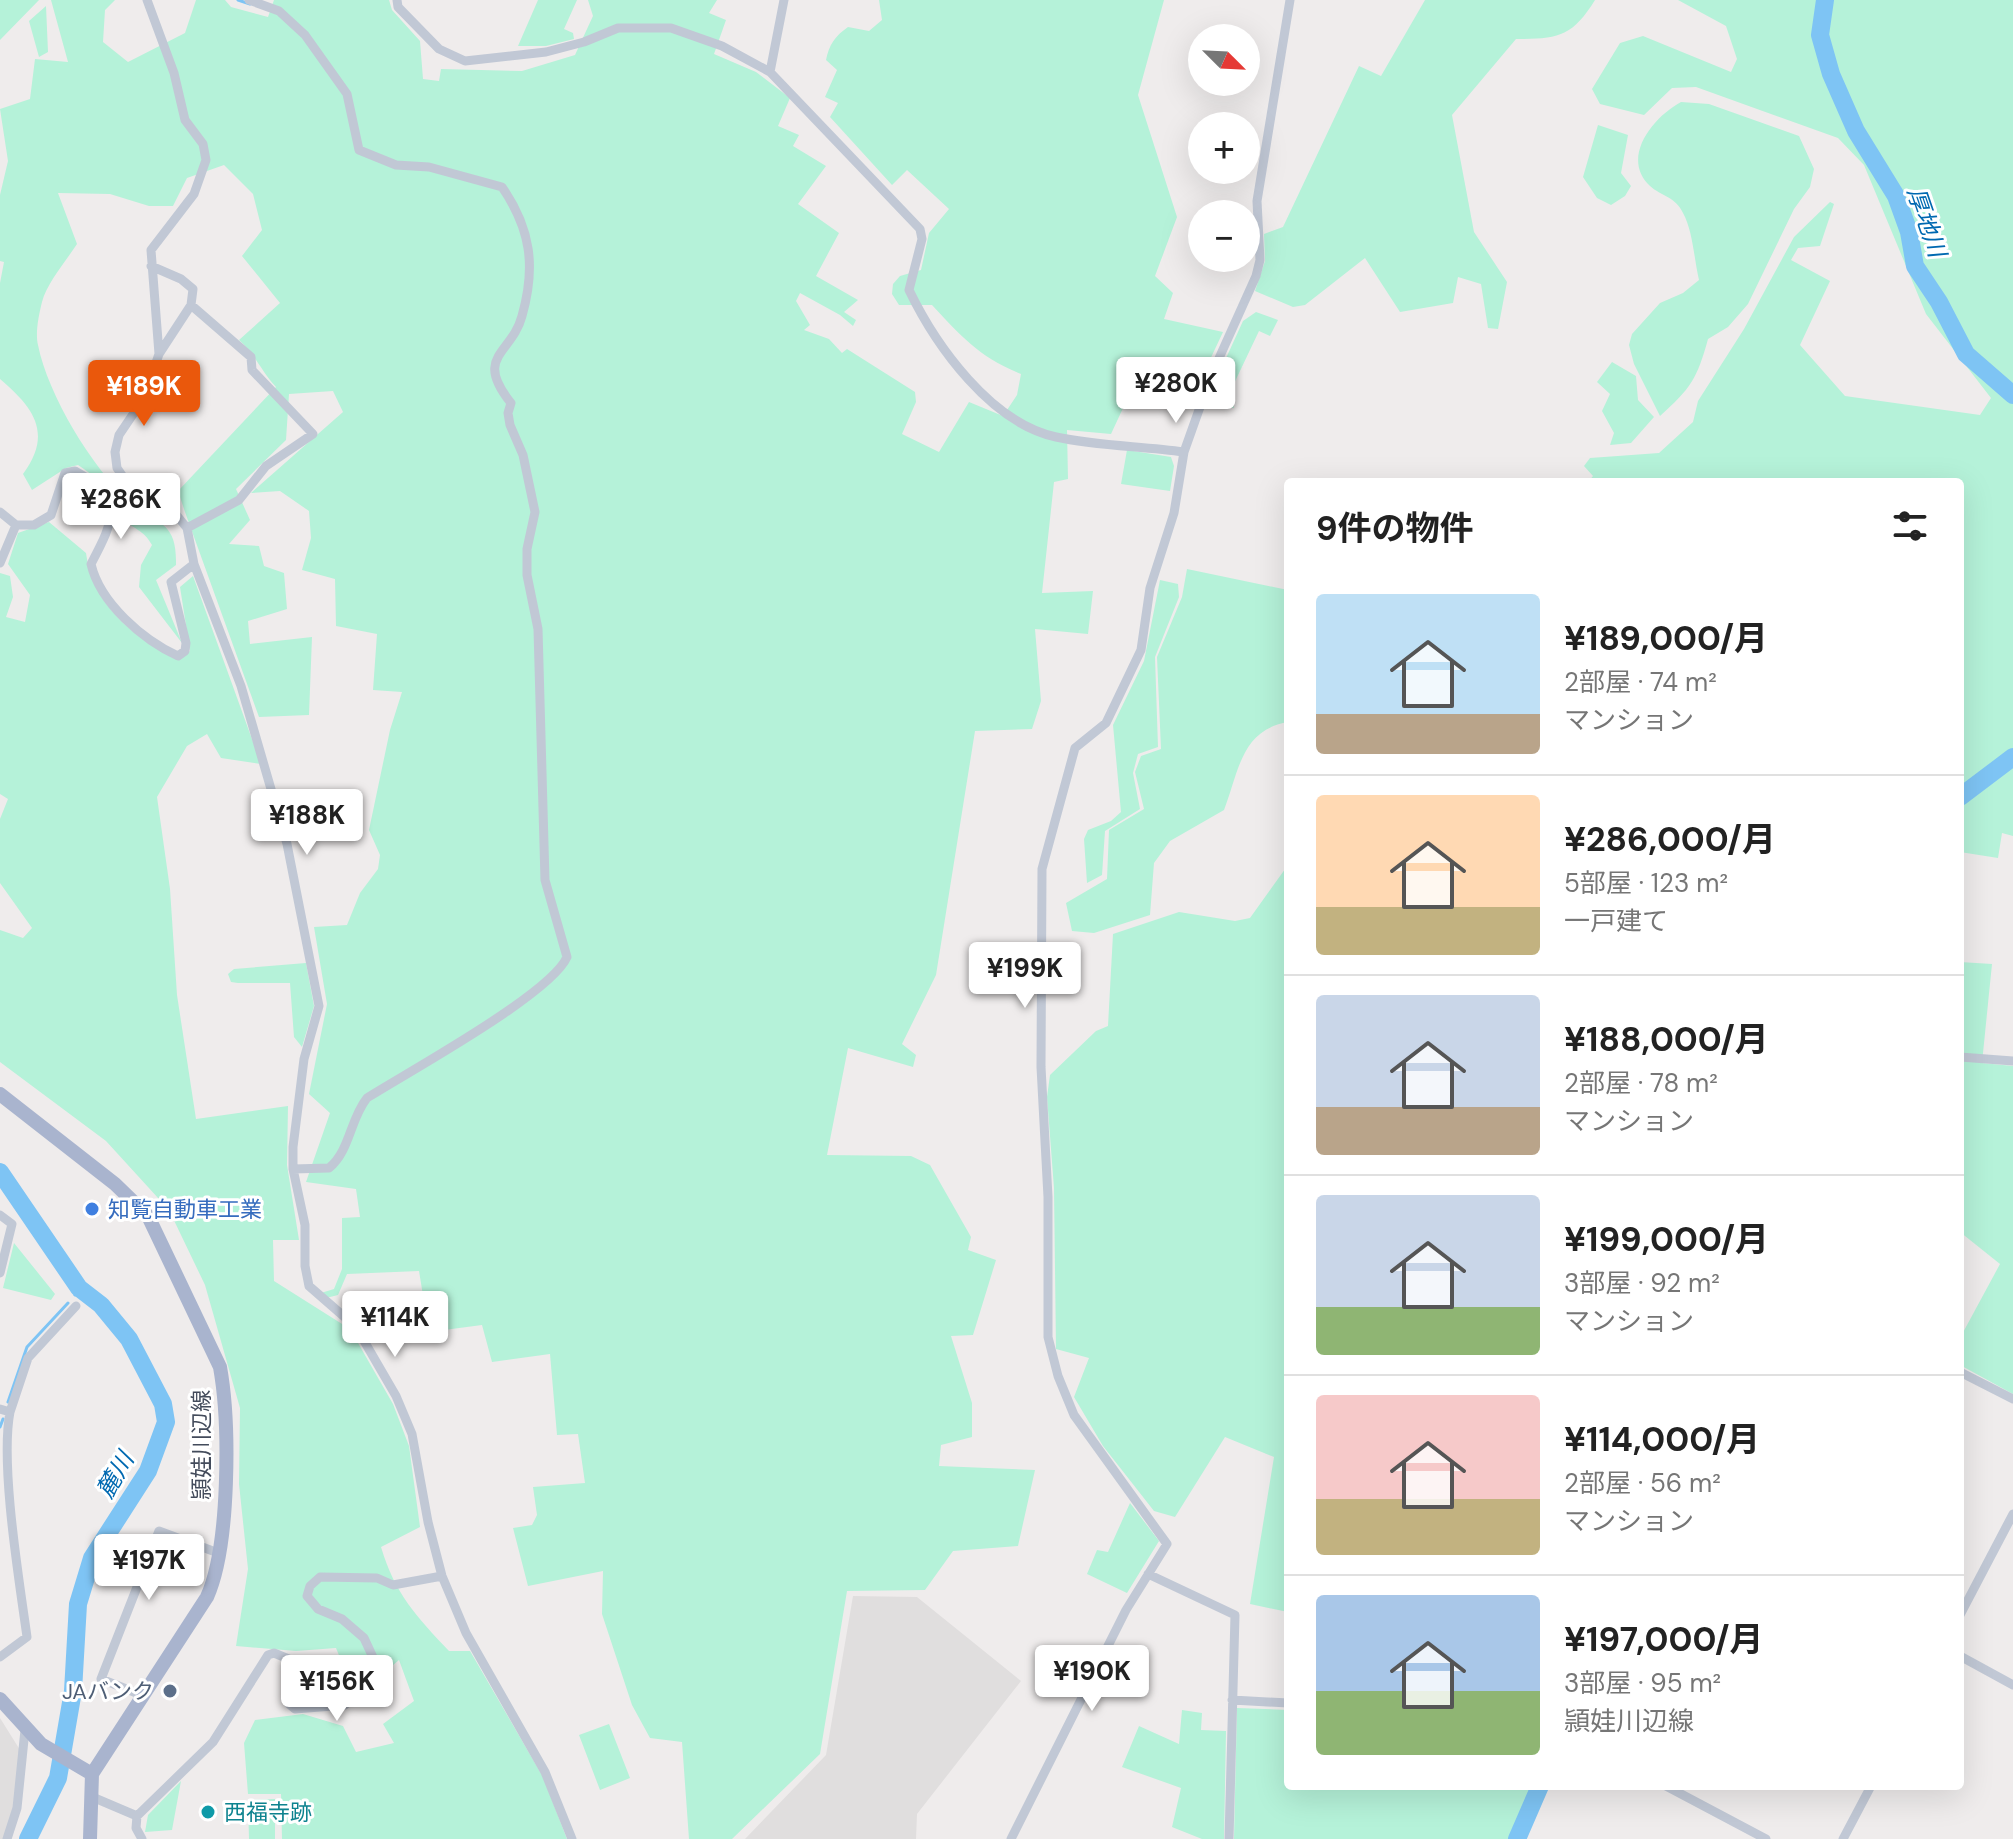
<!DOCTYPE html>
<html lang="ja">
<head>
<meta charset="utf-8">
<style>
  :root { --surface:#fff; --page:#f2f2f2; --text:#222; --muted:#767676; --line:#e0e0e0; --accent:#ea580c }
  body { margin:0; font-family:"DM Sans","Noto Sans JP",sans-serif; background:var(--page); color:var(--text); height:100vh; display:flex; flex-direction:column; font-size:30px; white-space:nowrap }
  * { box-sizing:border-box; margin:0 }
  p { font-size:26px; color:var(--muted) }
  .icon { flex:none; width:44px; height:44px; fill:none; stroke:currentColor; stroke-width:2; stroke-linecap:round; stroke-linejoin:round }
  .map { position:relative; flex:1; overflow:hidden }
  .panel { position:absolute; left:1284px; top:478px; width:680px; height:1312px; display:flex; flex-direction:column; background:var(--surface); border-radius:8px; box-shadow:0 8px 32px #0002 }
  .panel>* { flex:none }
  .needle { width:52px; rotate:114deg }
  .fabs { position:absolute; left:1188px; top:24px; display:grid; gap:16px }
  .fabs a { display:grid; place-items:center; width:72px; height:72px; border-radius:50%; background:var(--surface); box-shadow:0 8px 32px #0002; font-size:40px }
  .price { position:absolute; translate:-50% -68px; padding:0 18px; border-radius:8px; background:#fff; color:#222; font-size:26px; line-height:52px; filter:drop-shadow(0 2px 4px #0008) }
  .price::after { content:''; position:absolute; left:50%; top:48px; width:24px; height:18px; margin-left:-12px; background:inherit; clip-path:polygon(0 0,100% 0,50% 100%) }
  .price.selected { background:var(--accent); color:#fff }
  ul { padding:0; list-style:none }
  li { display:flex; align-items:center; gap:24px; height:200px; padding:0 32px }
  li+li { border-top:2px solid var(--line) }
  li span { display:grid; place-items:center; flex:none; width:224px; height:160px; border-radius:8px; color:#555 }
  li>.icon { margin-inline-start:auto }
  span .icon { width:96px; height:96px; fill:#fffc; stroke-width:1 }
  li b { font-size:34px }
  h2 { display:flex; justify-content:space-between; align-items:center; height:96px; padding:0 32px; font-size:34px }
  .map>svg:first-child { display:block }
  .education { fill:#e0dede }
  .green { fill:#b5f2d9 }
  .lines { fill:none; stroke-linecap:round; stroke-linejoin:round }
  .stream { stroke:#7ec4f4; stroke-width:3 }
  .river { stroke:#7ec4f4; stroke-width:18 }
  .minor { stroke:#c1c8d5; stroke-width:9 }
  .primary { stroke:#a9b4ce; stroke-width:14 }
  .shop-dot { fill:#3f7fe0; stroke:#fff; stroke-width:3 }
  .service-dot { fill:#5c6f8a; stroke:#fff; stroke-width:3 }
  .culture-dot { fill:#0f9aa8; stroke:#fff; stroke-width:3 }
  .labels { text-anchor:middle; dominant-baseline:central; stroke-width:6; stroke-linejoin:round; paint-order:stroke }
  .shop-label { font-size:22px; fill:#366cbe; stroke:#fff; text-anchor:start }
  .street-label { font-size:22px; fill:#434b5b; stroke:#fff }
  .service-label { font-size:22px; fill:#4e5e75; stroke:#fff; text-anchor:end }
  .culture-label { font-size:22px; fill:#0d838f; stroke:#fff; text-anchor:start }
  .water-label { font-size:24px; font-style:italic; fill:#0069b1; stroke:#fff }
</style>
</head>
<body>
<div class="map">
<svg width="2013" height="1839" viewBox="0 0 2013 1839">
  <rect width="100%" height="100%" fill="#efecec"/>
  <path class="education" d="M853,1596L917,1597L1021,1681L917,1814L916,1839H745L826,1755Z
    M0,1718L20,1750L13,1810L5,1839H0Z"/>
  <path class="green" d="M0,0H39L0,40Z
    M51,0H115L105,10L103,42L128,62L185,33L196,0H225L231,7L268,17L274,0H389L392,10L420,41L423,79L439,81L441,69L522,71L575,55L593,16L588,0H717L709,13L726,20L714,54L756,72L790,98L778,126L799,135L793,146L826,166L798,204L839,233L816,276L858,300L844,312L856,320L853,326L840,315L800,293L796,301L810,325L804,330L829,339L842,353L847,349L915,392L916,402L902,434L939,452L969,402L1003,416L1017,395L1021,374C979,357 962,337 932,305H899L892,294L893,284L900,276L921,270L929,233L949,209L907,170L892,185L830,117L838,103L825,97L837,70L826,60C829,45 835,36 848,27L869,31L882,20L879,0H1164L1138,95L1177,217L1155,276L1173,293L1164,319L1223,332L1199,383L1143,365L1111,434L1067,430L1068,479L1054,482L1042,593L1093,591L1088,634L1035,629L1041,701L1032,729L975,731L936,975L902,1044L916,1055L913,1067L848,1048L827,1155L911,1156L930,1165L971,1237L968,1250L996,1260L973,1335L951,1336L972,1403V1437L941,1445L939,1466L1035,1470L1018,1546L953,1551L925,1590L847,1591L820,1754L732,1839H689L682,1742L650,1738L632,1705L602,1614L603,1571L528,1586L513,1528L532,1525L537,1515L533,1487L585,1483L578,1434L557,1435L550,1354L492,1362L482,1325L429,1332L419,1271L347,1274L338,1295L326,1298L321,1293L334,1289L342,1269V1218L360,1217L356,1189L306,1182L330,1113L309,1094L327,1004L314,927L347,925L360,893L378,869L380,855L369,830L390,730L402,692L373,690L377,634L336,626L335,579L302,570L311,538L309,511L280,491L251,493L343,412L333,391L289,394L286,440L236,489L250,520L229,544L259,546L264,566L284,573L287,609L248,621L250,644L312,637L309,715L259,717L185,512L178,491L276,387C261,371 255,354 239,340L280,303L242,256L262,230L253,194L224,165L187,178L173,206H149L110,194L58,193L77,244C66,261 47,283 42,302C39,314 35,333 38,345C48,395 92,468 130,502C158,526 177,520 176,565L156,580L182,643L139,587L141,565L152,545C143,529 134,530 124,519C102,493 112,487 78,465L66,468L32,490L23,474C53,433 34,408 0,379V283L4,262L0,261V195L8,161L0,109L30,99L35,59L68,62Z
    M538,0H577L564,29L573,33L574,39L546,46H518Z
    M1425,0H1595C1572,37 1558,39 1516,39L1452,115L1474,232L1507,282L1498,329L1488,328L1481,284L1458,277L1453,303L1400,312L1365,258L1305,305L1293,307L1255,291L1265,261L1264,234L1283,227L1359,66L1381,76Z
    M1678,0H2013V836L2002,833L1998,858L1960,852V482H1574L1589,481L1593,476L1584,466L1590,458L1659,453L1693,422L1698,401L1744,329L1794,237L1830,202L1834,204L1820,246L1798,248L1791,260L1830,281L1800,345L1845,396L1980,415L1991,398L1926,314L1864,165L1838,138L1696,87L1672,88L1644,115L1600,104L1592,89L1620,43L1643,36L1731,72L1737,59L1726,26Z
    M46,6L48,52L39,57L29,21Z
    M1681,102L1709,104L1799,136L1814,169L1810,187L1794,209L1748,304L1728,327L1708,339C1697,379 1691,388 1660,416L1634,364L1629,345L1632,334L1660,303L1683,293L1699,280C1694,259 1693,231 1683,213C1676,197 1661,196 1650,186C1620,158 1653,117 1681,102Z
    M1598,125L1628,135L1621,173L1631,186L1625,196L1611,205L1597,198L1583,177Z
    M1256,312L1278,320L1270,336L1259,331L1230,392L1234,408L1206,402L1243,321Z
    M1612,362L1636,376L1638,400L1654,417L1631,443L1610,445L1614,433L1602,411L1610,394L1597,382Z
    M1127,450L1171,457L1174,466L1170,491L1121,484Z
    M49,522L86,553C92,605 135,638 178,660L190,651L180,587L193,576L261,764L221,758L207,734L187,746L157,797L170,889L177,995L196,1119L288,1106L287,1165L299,1240H273L274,1281L350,1329L393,1404L409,1446L420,1527L381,1547C395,1594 416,1616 449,1651H470L543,1777L567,1839H282L281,1794H248L244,1743L255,1720L303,1714L343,1726L356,1752L394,1743L383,1724L414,1701L399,1660L366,1688L352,1687L336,1648L296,1651L236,1646L248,1569L239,1484L240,1408L205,1285L169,1210L106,1141L0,1062V930L23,938L32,928L0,883V819L8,799L0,794V573L10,576L13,597L6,617L25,622L30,595L8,564L18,533Z
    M1187,569L1288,590V722C1241,730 1239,771 1224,810L1170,841L1154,863L1150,915L1094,933L1072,931L1066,903L1107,879L1109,830L1144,809L1135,772L1141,756L1161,749L1157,657L1182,597Z
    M1160,580L1178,584L1179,597L1155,657L1158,747L1138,754L1133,773L1140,809L1105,831L1102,875L1087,883L1084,839L1088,830L1111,821L1121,812L1113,725L1144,661Z
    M1288,865V1612L1250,1604L1274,1457L1225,1437L1175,1517L1154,1511L1103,1446L1074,1397L1089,1358L1056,1349L1054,1188L1047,1097L1050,1075L1096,1031L1108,1026L1113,934L1179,912L1235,921L1250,918Z
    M1960,962L1992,964L1982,1063L2013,1066V1394L1960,1365V1338L2000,1264L1960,1232Z
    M306,963L314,1006L302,1047L294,1037L290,983H238L231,982L228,974L234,969Z
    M14,1243L55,1294L51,1300L3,1288Z
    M1130,1503L1159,1541L1127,1593L1087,1574L1097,1550L1108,1552Z
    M1237,1708L1288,1710V1786H1534L1512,1839H1234Z
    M1182,1710L1202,1713L1201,1730L1226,1731L1224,1839H1202L1172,1827L1181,1788L1122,1767L1139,1726L1179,1744Z
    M609,1724L630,1778L600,1790L579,1735Z
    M181,1781L172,1830L145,1832L148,1815Z
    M275,1799V1839H249L248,1800Z"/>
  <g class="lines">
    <path class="stream" d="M238,0L250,4
      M75,1295L79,1288
      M8,1402L27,1347L68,1303
      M0,1427L3,1419"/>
    <path class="river" d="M1825,0L1820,35L1831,74L1856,131L1896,196L1909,232L1915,266L1939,302L1966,354L2013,395
      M1960,797L2013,757
      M0,1172L79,1288L101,1305L129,1339L163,1404L166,1422L148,1471L92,1558L78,1604L73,1691L58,1778L28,1839
      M1517,1839L1540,1786"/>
    <path class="minor" d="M147,0L174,73L185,120L203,144L206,160L194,194L151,250L159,354L144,398L119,435L115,452L117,468L126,481L174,512L187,528L194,564L241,686L287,844L319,1006L304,1059L293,1147V1169L305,1225V1266L309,1286L356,1327L396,1396L412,1434L428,1522L442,1576L466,1633L545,1772L572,1839
      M249,0L279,11L305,35L347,94L359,150L396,165L429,167L502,187C531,229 536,267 522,316C512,354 473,356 511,403L508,413L510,425L523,455L535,512L527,549V575L538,629L545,880L567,957C551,994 408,1072 367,1098C350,1119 350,1151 329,1168L293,1169
      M397,0L398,7L439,49L465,61L546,52L584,42L618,28H671L722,46L770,72L920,229L922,239L909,290C936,346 991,423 1056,437C1097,446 1142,446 1184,452
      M770,72L784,0
      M151,266L181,279L193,289L191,305L251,357L252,370L313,434L266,466L239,500L187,528
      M159,354L191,305
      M0,512L16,525H34L51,515L65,473L75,471C126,499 113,522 91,564C100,603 143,640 178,656L185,651L186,643L171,582L194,564
      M0,563L16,525
      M1960,1057L2013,1061
      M0,1215L12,1224L0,1273
      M1960,1372L2013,1399
      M0,1409L10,1412C0,1464 19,1579 27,1637L0,1657
      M10,1412L28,1358L76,1306
      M1148,1574L1235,1615L1229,1839
      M1960,1615L2013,1514
      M1960,1656L2013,1685
      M144,1696L101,1679L159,1531L221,1554
      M1232,1700L1288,1703
      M1666,1786L1766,1839
      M90,1796L137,1816
      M7,1839L17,1808L25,1730
      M142,1839L136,1828L137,1816L213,1742L268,1655L274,1653L291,1660L294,1667L289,1704L295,1709L345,1705L376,1677L377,1666L364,1638L342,1619L318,1609L307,1596L310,1586L320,1577L377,1578L393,1585L442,1576
      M1011,1839L1126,1610L1167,1544L1074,1415L1058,1376L1048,1337V1197L1041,1067L1042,869L1075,748L1106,723L1141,650L1150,588L1174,513L1184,452L1211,376L1256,276L1260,260L1257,201L1290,0
      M1843,1839L1871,1786"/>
    <path class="primary" d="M0,1094L115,1184L148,1216L220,1367C230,1423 230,1546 207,1597L92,1774L90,1839
      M0,1699L41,1744L92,1774"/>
  </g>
  <circle class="shop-dot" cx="92" cy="1209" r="8"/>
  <circle class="service-dot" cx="170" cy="1691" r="8"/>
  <circle class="culture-dot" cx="208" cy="1812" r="8"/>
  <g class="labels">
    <g class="shop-label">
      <text x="108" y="1209">知覧自動車工業</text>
    </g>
    <g class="street-label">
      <text transform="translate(201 1445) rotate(-90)">頴娃川辺線</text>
    </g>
    <g class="service-label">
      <text x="154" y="1691">JAバンク</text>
    </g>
    <g class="culture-label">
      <text x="224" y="1812">西福寺跡</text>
    </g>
    <g class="water-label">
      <text transform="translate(1927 222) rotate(71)">厚地川</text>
      <text transform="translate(115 1475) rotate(-60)">麓川</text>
    </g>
  </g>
</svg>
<div class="fabs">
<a><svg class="needle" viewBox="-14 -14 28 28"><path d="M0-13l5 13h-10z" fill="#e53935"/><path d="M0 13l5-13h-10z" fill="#767676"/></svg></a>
<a>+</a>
<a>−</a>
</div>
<b class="price" style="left:1176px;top:425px">¥280K</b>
<b class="price selected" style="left:144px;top:428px">¥189K</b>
<b class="price" style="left:121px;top:541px">¥286K</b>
<b class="price" style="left:307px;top:857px">¥188K</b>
<b class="price" style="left:1025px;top:1010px">¥199K</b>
<b class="price" style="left:395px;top:1359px">¥114K</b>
<b class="price" style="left:149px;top:1602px">¥197K</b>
<b class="price" style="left:1092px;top:1713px">¥190K</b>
<b class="price" style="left:337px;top:1723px">¥156K</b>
<section class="panel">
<h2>9件の物件<svg class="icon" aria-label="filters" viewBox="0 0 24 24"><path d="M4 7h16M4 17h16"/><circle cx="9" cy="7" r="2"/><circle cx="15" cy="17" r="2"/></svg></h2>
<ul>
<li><span style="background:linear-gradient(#bfe0f5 75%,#b9a48a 0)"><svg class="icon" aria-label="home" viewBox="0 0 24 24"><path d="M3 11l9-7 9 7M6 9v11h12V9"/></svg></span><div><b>¥189,000/月</b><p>2部屋 · 74 m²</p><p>マンション</p></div></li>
<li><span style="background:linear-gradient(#ffd9b3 70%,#c2b280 0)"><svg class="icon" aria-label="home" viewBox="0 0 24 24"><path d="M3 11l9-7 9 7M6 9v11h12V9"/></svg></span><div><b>¥286,000/月</b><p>5部屋 · 123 m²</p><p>一戸建て</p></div></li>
<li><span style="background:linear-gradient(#c9d6e8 70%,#b9a48a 0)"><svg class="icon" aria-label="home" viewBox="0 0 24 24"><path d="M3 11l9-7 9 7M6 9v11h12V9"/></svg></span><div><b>¥188,000/月</b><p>2部屋 · 78 m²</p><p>マンション</p></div></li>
<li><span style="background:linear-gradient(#c9d6e8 70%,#8fb573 0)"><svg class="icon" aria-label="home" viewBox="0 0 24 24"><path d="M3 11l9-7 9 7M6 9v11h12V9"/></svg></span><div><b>¥199,000/月</b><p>3部屋 · 92 m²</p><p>マンション</p></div></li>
<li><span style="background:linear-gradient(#f6c9c9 65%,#c2b280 0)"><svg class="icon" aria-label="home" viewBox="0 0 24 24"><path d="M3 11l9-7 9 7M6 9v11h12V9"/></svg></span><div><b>¥114,000/月</b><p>2部屋 · 56 m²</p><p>マンション</p></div></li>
<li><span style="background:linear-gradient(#a9c7e8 60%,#8fb573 0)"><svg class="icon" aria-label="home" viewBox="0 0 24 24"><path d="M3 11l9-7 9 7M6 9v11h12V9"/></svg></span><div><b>¥197,000/月</b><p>3部屋 · 95 m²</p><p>頴娃川辺線</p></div></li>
</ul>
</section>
</div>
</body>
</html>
